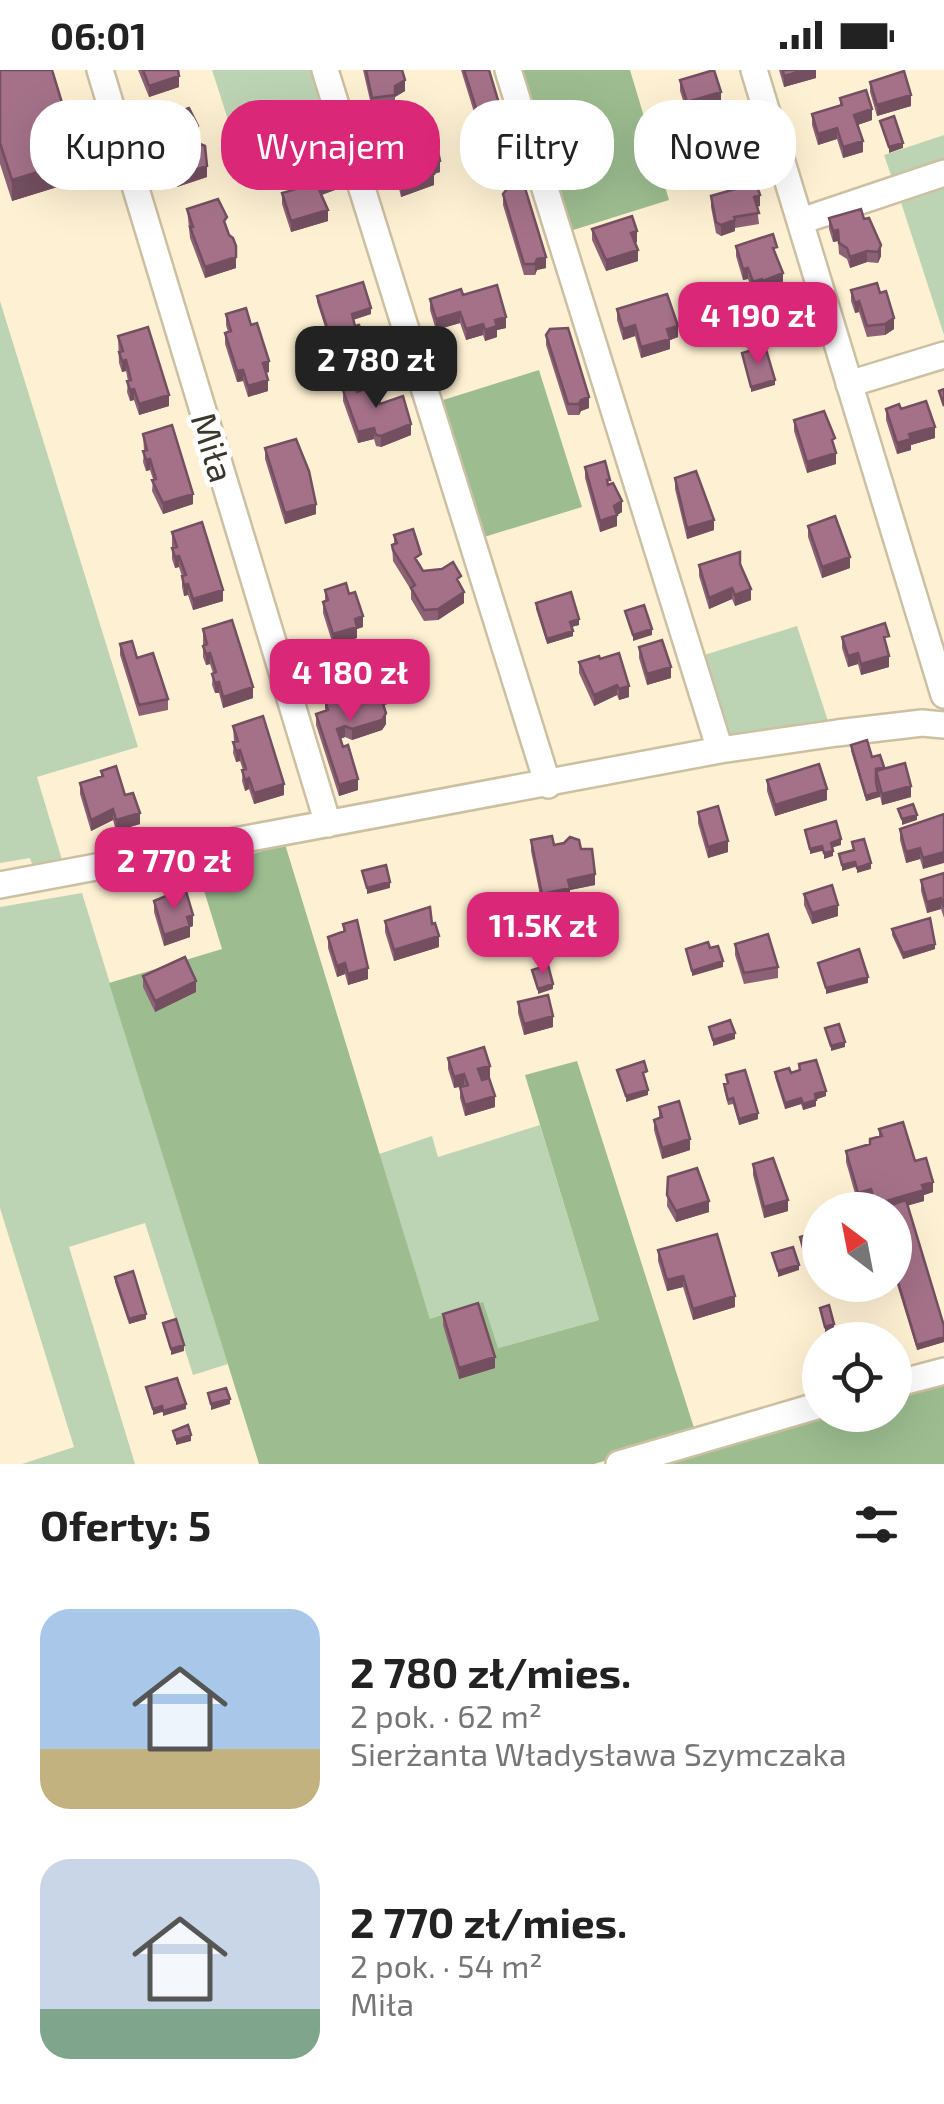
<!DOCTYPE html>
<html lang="pl">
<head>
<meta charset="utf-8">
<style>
  :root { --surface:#fff; --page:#f6f6f6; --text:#222; --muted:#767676; --accent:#db2777 }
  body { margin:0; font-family:"Exo 2",sans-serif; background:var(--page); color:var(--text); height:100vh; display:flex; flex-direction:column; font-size:38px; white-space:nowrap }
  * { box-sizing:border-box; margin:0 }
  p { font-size:32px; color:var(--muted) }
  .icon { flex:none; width:55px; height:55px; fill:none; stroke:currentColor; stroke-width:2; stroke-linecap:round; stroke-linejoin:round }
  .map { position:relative; height:1394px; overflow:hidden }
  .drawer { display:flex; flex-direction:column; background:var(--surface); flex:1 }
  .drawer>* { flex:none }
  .guide { position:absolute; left:30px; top:30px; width:885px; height:90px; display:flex; gap:20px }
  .needle { width:65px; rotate:328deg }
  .fabs { position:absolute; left:802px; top:1122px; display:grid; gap:20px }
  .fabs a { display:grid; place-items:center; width:110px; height:110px; border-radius:50%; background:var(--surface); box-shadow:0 10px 40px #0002; font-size:50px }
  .price { position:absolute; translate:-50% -85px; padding:0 22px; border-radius:20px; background:var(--accent); color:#fff; font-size:32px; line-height:65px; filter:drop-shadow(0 2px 5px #0008) }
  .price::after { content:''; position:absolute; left:50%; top:60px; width:30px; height:22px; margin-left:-15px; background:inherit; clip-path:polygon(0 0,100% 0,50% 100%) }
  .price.current { background:#222; color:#fff }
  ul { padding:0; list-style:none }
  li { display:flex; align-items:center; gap:30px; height:250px; padding:0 40px }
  li span { display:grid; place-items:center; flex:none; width:280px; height:200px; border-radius:30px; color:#555 }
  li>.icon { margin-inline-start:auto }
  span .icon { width:120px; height:120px; fill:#fffc; stroke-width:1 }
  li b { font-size:42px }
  h2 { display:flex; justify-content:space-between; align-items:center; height:120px; padding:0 40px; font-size:42px }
  .pill { padding:0 35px; border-radius:40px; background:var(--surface); box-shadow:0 10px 40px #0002; font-size:35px; line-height:90px }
  .pill.current { background:var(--accent); color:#fff }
  .status { display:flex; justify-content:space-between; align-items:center; height:70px; padding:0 50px; background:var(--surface); direction:ltr }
  .status svg { height:28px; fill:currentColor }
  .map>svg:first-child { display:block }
  .green { fill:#bdd4b4 }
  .forest { fill:#9dbd90 }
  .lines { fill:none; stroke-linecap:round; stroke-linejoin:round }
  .minor-casing { stroke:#ccc0a3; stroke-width:30 }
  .minor { stroke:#fff; stroke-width:25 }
  .wall { fill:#8d6176 }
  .shaded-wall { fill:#734f60 }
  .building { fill:#a47189; stroke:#734f60; stroke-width:2.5 }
  .labels { text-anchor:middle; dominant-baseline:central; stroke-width:10; stroke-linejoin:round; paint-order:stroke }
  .street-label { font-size:35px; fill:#3c372b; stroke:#fff }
</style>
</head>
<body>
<div class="status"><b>06:01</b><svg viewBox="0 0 49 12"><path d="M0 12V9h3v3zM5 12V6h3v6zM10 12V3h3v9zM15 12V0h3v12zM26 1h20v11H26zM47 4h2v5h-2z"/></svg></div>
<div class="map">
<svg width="944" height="1394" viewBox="0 0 944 1394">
  <rect width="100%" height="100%" fill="#fef1d3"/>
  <path class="green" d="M212,0H318L326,28L231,59Z
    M944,65V91L892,108L884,85Z
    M944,109V265L898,123Z
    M0,231L138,677L37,707L63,793L33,797L30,788L0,793Z
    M797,556L829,654L733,667L723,659L701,586Z
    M82,823L228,1294L193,1305L145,1153L69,1177L135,1394H22L74,1377L0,1138V837Z
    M540,1055L599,1250L498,1278L430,1249L379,1084L432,1066L438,1087Z"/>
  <path class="forest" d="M520,0H630L669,130L570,161Z
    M539,300L582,437L481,468L440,331Z
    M285,774L430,1249L483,1232L498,1278L599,1250L525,1005L577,991L696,1364L594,1394H259L109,913L222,879L198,801Z
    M944,1308V1394H641L820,1345H895V1322Z"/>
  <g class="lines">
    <defs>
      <path id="minor" d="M100,0L328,754
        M325,0L548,715
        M508,0L720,680
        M754,0L944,625
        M801,151L944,103
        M849,314L944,285
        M0,815L720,680L837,663L922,653L944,655
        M895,1314L944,1301
        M619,1394L820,1335"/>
    </defs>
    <use href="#minor" class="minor-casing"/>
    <use href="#minor" class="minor"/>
  </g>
  <path class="wall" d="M0,0L63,57L56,59L67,114L12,131L0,94Z
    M138,0H178L179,17L149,27Z
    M363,0H402L405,21L395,27V36L372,39Z
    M461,0H489L503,58L493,66L481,65Z
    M779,0H816V8L784,17Z
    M680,10L721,33L687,43L680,21Z
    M870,12L911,36L877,46L870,22Z
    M840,28L872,50L858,55L863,82L843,88L837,69L818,75L812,55V44L840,36Z
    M159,48L198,67L207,107L177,117L171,98L168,99L159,59Z
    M694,50L735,101L719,110L716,107L708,110L694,61Z
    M263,62L305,76L335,120L322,125L328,151L291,162L282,134V123L297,119L289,95L271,101L263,73Z
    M400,63L428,74L440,102L434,104V115L401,127L396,106L398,83L402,82L400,74Z
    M503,124L546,198L537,200L535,205H524L503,135Z
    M711,126L760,136L757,137L759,154L735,158V161L721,166L716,163L711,137Z
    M187,139L227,158L229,165L236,176V198L205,208L190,168Z
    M829,148L864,149L881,186L878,193L867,192L850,198L847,189L839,184L838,171L833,172L829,159Z
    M592,159L637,172L635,173L638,191L606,201L592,170Z
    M736,176L777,187L783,214L763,222L762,220L753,223L748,209L743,210L736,186Z
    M851,220L880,223L894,259L885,265L867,267L859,242L855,243L851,231Z
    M463,225L506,258L497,260V267L485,271L483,265L466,270L460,253L436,260L430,240V229Z
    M317,226L371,244L353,250L365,279L335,288L317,232Z
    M617,239L678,267L670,270V279L641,288L635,266L623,270L617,250Z
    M226,244L269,302L266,303L268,321L248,327L243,311L237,312L225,274V263L228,262L226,255Z
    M546,265L589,338L581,341L579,345H568L546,275Z
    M118,266L169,336L139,345L134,330L130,331L127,322L128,311L126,301L122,302L119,293Z
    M343,320L357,322L380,334L411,365L381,377L376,376L374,369L358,373L343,331Z
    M886,339H901L935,368L911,375V380L897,384L886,350Z
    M794,350L835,379L836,394L807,403L794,361Z
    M143,364L193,434L163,444L152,421L153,409L150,400L146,401L143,392L144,381Z
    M265,378L316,444L285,454L265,389Z
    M585,397L610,414L622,442L617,445V456L600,462L585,408Z
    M675,408L714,460L687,469L675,419Z
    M808,456L850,498L822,508L808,467Z
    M172,462L223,531L193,540L188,525L184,526L182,517V506L179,497L175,498L172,489Z
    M394,465L421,495L420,496L423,501L461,516L464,533L438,550L424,551L411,529V520L393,491L392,475L394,474Z
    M740,494L751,530L735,536L732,529L709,539L699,506V495Z
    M325,520L363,557L357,559V568L333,575L323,543V532L325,531Z
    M536,533L579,555L572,557L573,566L547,574L536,539Z
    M203,559L253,628L223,638L219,623H215L212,615L213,603L210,594L206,595L203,587Z
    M842,567L889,577H887L889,597L861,605L858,594L848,597L842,578Z
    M120,574L137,588L168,629V640L139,646L120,585Z
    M639,577L671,608L647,615L639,588Z
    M600,589L629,627L619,630L617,625L594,636L579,603V592Z
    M370,612L391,633L384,635L386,654L382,660L352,670L345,667L340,669L358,720L339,726L316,655V644L325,641V630H343L370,622Z
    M233,656L284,725L254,734L249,719L245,721L242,711L243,700L240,691L236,692L233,683L234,672Z
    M851,675L872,687L911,727L882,735L880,726L866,731L851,681Z
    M101,701L125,725L140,754L116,761L113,750L91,761L80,724V713L101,706Z
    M767,710L827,730L775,746L767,721Z
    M698,742L728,782L708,788L698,753Z
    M944,744L923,799L920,789L906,793L900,770V759Z
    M531,770L581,779L595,815L570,820V829L542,835L531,781Z
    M944,803V848L941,839L927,843L921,821V810Z
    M804,824L838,846L812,854L804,835Z
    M154,831L193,856L190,857V867L164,876L154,842Z
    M385,851L432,854L439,877L394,891L385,862Z
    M343,854L368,909L348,915L345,904L337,907L328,878V867L343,862Z
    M892,859L935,879L903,889L892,865Z
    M735,874L778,897V908L744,914L735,885Z
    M143,906L196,922L155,942L143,917Z
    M518,932L553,957L524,965L518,943Z
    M448,988L490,1007L481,1009L495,1037L465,1046L460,1028V1017L465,1016L454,1018L448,999Z
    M799,994L826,1026L816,1029V1036L803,1040L801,1034L785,1039L775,1007V1002L791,1003L799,1000Z
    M726,1005L758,1049L739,1055L733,1034L728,1035L724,1019V1014L727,1013Z
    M659,1037L690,1080L662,1089L654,1060V1050L659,1048Z
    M879,1059L915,1091L933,1122L924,1125V1131L908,1135L944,1256V1272L917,1280L895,1208V1140H874L871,1130L858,1134L846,1092V1081L870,1074L879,1066Z
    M753,1094L788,1141L764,1148L753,1105Z
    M668,1107L709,1142L676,1152L667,1136Z
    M658,1180L735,1237L693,1250L683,1217L667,1221L658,1191Z
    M115,1207L146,1249L129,1254L115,1212Z
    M443,1244L495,1298L459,1309L443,1255Z"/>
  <path class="shaded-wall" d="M805,0H816V8L784,17V6Z
    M179,6V17L149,27V16Z
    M405,10V21L395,27V16Z
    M721,22V33L687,43V32Z
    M911,25V36L877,46V35Z
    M63,36V57L50,61V40Z
    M872,39V50L854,56V45Z
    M503,47V58L493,66V55Z
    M837,58V69L818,75V64Z
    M863,71V82L843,88V77Z
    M903,73V78L889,83V77Z
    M289,84V95L271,101V90Z
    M735,90V101L719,110V99Z
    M440,91V102L434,104V115L401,127V116L431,94Z
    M67,93V114L12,131V110Z
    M207,96V107L177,117V106Z
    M716,96V107L708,110V99Z
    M335,109V120L317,126V115Z
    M760,125V136L754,137V127Z
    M328,140V151L291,162V151Z
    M735,150V161L721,166V155Z
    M838,160V171L833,172V161Z
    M637,161V172L631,174V163Z
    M881,175V186L878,193V182Z
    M638,180V191L606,201V190Z
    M867,181V192L850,198V187Z
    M236,187V198L205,208V197Z
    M546,187V198L537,200L535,205V194L537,189Z
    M748,198V209L743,210V199Z
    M783,203V214L763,222V211Z
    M762,209V220L753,223V212Z
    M859,231V242L855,243V233Z
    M371,238V244L352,250V244Z
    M460,242V253L436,260V249Z
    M506,247V258L497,260V267L485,271V260L495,250Z
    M894,248V259L885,265V254Z
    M483,254V265L466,270V259Z
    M635,255V266L623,270V259Z
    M678,256V267L670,270V279L641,288V277L667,259Z
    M365,274V279L335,288V283Z
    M126,290V301L122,302V291Z
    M269,291V302L263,304V293Z
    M243,300V311L237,312V301Z
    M268,310V321L248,327V316Z
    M775,310V315L751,322V317Z
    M134,319V330L130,331V320Z
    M169,325V336L139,345V334Z
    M589,327V338L581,341L579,345V334L581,330Z
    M411,354V365L381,377V366Z
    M935,357V368L911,375V380L897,384V373L909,364Z
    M374,358V369L358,373V362Z
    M836,383V394L807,403V392Z
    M150,389V400L146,401V390Z
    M193,424V434L163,444V433Z
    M622,431V442L617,445V456L600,462V451Z
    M316,434V444L285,454V443Z
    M714,450V460L687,469V458Z
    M179,486V497L175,498V487Z
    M850,487V498L822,508V497Z
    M188,514V525L184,526V515Z
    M732,518V529L709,539V528Z
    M751,519V530L735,536V525Z
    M223,520V531L193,540V529Z
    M464,522V533L438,550V539Z
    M363,546V557L357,559V568L333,575V564L355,549Z
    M579,549V555L570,557V552Z
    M652,559V565L633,571V565Z
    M573,561V566L547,574V569Z
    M210,583V594L206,595V584Z
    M858,583V594L848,597V586Z
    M889,586V597L861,605V594Z
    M671,597V608L647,615V604Z
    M219,612V623H215V613Z
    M617,615V625L594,636V625Z
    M629,616V627L619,630V619Z
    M253,617V628L223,638V627Z
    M391,622V633L380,636V625Z
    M386,643V654L382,660L352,670V659Z
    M345,656V667L337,670V659Z
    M240,680V691L236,692V681Z
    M249,708V719L245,721V710Z
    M358,709V720L339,726V715Z
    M284,714V725L254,734V723Z
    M911,716V727L882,735V724Z
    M827,719V730L775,746V735Z
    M880,721V727L866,731V726Z
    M113,739V750L91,761V750Z
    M140,743V754L116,761V750Z
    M917,745V750L902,755V749Z
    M841,769V775L831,778V773Z
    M728,771V782L708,788V777Z
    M822,776V781L810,784V779Z
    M920,778V789L906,793V782Z
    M833,781V786L824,789V783Z
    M944,782V793L923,799V788Z
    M855,792V797L842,801V795Z
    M871,793V799L857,803V798Z
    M595,804V815L570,820V829L542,835V824L568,810Z
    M390,812V818L367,824V818Z
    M941,828V839L927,843V832Z
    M838,835V846L812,854V843Z
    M193,845V856L190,857V867L164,876V865L187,847Z
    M439,866V877L394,891V880Z
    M935,874V879L903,889V883Z
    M723,891V897L692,906V901Z
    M345,893V904L337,907V896Z
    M368,898V909L348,915V904Z
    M868,907V913L826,924V918Z
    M196,911V922L155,942V931Z
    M553,914V919L538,924V919Z
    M553,946V957L524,965V954Z
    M735,963V969L713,976V970Z
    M845,972V977L831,981V976Z
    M490,996V1007L478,1010V999Z
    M464,1004V1015L454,1018V1007Z
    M648,1020V1025L626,1032V1026Z
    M826,1021V1026L815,1030V1024Z
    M495,1026V1037L465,1046V1035Z
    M801,1028V1034L785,1039V1033Z
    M816,1030V1036L803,1040V1034Z
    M758,1043V1049L739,1055V1049Z
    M690,1069V1080L662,1089V1078Z
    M933,1112V1122L924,1125V1131L893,1140H876V1134Z
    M871,1119V1130L858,1134V1123Z
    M788,1130V1141L764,1148V1137Z
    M709,1131V1142L676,1152V1141Z
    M814,1182V1188L805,1190V1185Z
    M799,1195V1200L778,1207V1201Z
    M683,1206V1217L667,1221V1210Z
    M735,1226V1237L693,1250V1239Z
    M146,1244V1249L129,1254V1249Z
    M834,1254V1259L825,1262V1257Z
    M944,1267V1272L917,1280V1275Z
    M184,1275V1281L171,1285V1279Z
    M495,1287V1298L459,1309V1298Z
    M230,1329V1334L211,1340V1334Z
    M186,1334V1339L163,1346V1341Z
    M162,1336V1342L153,1345V1339Z
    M191,1365V1371L176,1375V1370Z"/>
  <path class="building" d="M0,0H52L63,36L50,40L67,93L12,110L0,73Z
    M143,0H178L179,6L149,16Z
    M366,0H402L405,10L395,16V25L372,28Z
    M464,0H489L503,47L493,55L481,54Z
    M714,0L721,22L687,32L680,10Z
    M783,0H805L784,6Z
    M904,1L911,25L877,35L870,12Z
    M866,20L872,39L854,45L863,71L843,77L837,58L818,64L812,44L842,35L840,28Z
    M189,38L198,56L196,60L200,74L205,76L207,96L177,106L171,88H168L159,48Z
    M718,42L728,61L735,90L719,99L716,96L708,99L694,50Z
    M894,46L903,73L889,77L880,51Z
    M300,50L305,76L323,71L335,109L317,115L328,140L291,151L282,123L300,118L289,84L271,90L263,62Z
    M422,56L428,74L436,71L440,91L431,94L434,104L401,116L396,95L401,93L398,83L405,81L400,63Z
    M756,113L760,125L754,127L759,143L734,147L735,150L721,155L716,152L711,126Z
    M525,118L546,187L537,189L535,194H524L503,124L507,119Z
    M218,129L227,147L224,151L229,165L233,168L236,176V187L205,197L190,157H193L187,139Z
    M861,139L864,149L869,148L881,175L878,182L867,181L850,187L847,178L839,173L838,160L833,161L829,148Z
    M632,146L637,161L631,163L638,180L606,190L592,159Z
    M773,164L777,177L773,178L783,203L763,211L762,209L753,212L748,198L743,199L736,176Z
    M363,212L371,238L352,244L355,256L359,255L365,274L335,283L317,226Z
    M877,213L880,223L886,221L894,248L885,254L867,256L859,231L855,233L851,220Z
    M497,215L506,247L495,250L497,256L485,260L483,254L466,259L460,242L436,249L430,229L461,219L463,225Z
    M667,224L678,256L667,259L670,269L641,277L635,255L623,259L617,239Z
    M246,238L251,255L257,253L269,291L263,293L268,310L248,316L243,300L237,301L225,263L231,261L226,244Z
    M148,257L169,325L139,334L134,319L130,320L127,311L131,310L126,290L122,291L119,282L123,281L118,266Z
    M568,258L589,327L581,330L579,334H568L546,265L550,259Z
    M765,276L775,310L751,317L742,283Z
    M355,316L357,322L375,316L380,334L403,326L411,354L381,366L376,365L374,358L358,362L343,320Z
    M944,319V336L939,321Z
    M926,331L935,357L909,364L911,369L897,373L886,339L899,334L901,339Z
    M824,341L835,368L832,370L836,383L807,392L794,350Z
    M172,355L193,424L163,433L152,410L156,409L150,389L146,390L143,381L147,380L143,364Z
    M296,369L309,401L316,434L285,443L265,378Z
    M605,391L610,410H607L608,415L613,413L622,431L614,436L617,445L600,451L585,397Z
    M696,401L714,450L687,458L675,408Z
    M835,446L850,487L822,497L808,456Z
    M202,452L223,520L193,529L188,514L184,515L182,506L186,505L179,486L175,487L172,478L177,477L172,462Z
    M413,459L421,484L415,488L423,501L442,499L453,492L461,506L457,509L464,522L438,539L424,540L411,518L415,515L393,480L392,475L397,473L394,465Z
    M740,482V494L751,519L735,525L732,518L709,528L699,495Z
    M346,513L349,524L355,522L363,546L355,549L357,557L333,564L323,532L328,530L325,520Z
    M571,522L579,549L570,552L573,561L547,569L536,533Z
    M644,535L652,559L633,565L625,541Z
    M232,550L253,617L223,627L219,612L215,613L212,604L216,602L210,583L206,584L203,576L207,574L203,559Z
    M885,553L889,566L884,567L889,586L861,594L858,583L848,586L842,567Z
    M662,570L671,597L647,604L639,577Z
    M132,571L137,588L153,583L168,629L139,635L120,574Z
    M619,583L629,616L619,619L617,615L594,625L579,592L599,586L600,589Z
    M380,608L387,612L391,622L380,625L386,643L382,650L352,659L345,656L337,659L343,677L348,675L358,709L339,715L316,644L328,640L325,630L329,624L340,620L343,630L373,621L370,612Z
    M263,646L284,714L254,723L249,708L245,710L242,700L246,699L240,680L236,681L233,672L238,671L233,656Z
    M867,670L872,687L880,685L884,697L876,699L877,706L876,701V712L878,722L866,726L851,675Z
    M905,693L911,716L882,724L876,701Z
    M819,694L827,719L775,735L767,710Z
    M116,696L125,725L133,723L140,743L116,750L113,739L91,750L80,713L103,706L101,701Z
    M913,734L917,745L902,749L898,739Z
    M718,736L728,771L708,777L698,742Z
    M944,744V782L923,788L920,778L906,782L900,759Z
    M836,751L841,769L831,773L833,781L824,783L822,776L810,779L805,760Z
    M552,766L554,775L564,773L570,767L579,770L581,779H592L595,804L568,810L570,818L542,824L531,770Z
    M864,769L871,793L857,798L855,792L842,795L839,784L854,780L852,772Z
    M386,795L390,812L367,818L362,801Z
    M944,803V837L941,828L927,832L921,810Z
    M832,815L838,835L812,843L804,824Z
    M185,818L193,845L187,847L190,856L164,865L154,831Z
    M430,837L432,854L435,853L439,866L394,880L385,851Z
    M930,848L935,874L903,883L892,859Z
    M357,850L368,898L348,904L345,893L337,896L328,867L345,861L343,854Z
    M768,864L778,897L744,903L735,874Z
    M708,872L710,878L718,876L723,891L692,901L686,879Z
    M859,879L868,907L826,918L818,893Z
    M185,887L196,911L155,931L143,906Z
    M548,895L553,914L538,919L532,900Z
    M548,925L553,946L524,954L518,932Z
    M730,950L735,963L713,970L709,957Z
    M839,954L845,972L831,976L825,958Z
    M484,977L490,996L478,999L482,1010L489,1008L495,1026L465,1035L460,1017L468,1015L464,1004L454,1007L448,988Z
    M816,990L826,1021L815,1024L816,1030L803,1034L801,1028L785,1033L775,1002L789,998L791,1003L800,1000L799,994Z
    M644,991L647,1001L643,1003L648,1020L626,1026L617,1000Z
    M745,1000L758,1043L739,1049L733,1028L728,1030L724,1014L728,1013L726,1005Z
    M679,1031L690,1069L662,1078L654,1050L662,1047L659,1037Z
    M903,1052L915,1091L926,1088L933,1112L922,1115L924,1120L876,1134L871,1119L858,1123L846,1081L870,1074V1069L882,1066L879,1059Z
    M773,1088L788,1130L764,1137L753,1094Z
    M697,1098L709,1131L676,1141L667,1125L668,1107Z
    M906,1130L944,1256V1267L917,1275L895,1202V1140H876Z
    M717,1164L735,1226L693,1239L683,1206L667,1210L658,1180Z
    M809,1164L814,1182L805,1185L800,1167Z
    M793,1177L799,1195L778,1201L772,1183Z
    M133,1201L146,1244L129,1249L115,1207Z
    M478,1233L495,1287L459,1298L443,1244Z
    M829,1235L834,1254L825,1257L820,1238Z
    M176,1249L184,1275L171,1279L163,1253Z
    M177,1308L186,1334L163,1341L162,1336L153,1339L146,1317Z
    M226,1318L230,1329L211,1334L208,1323Z
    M188,1355L191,1365L176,1370L173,1361Z"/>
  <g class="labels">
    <g class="street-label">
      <text transform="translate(214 377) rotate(73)">Miła</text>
    </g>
  </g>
</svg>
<div class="fabs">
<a><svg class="needle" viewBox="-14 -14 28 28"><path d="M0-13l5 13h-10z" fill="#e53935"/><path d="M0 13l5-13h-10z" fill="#767676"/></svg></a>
<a><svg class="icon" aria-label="locate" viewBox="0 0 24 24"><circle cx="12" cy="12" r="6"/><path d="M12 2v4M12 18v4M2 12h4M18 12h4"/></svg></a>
</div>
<b class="price" style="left:758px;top:297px">4 190 zł</b>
<b class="price current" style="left:376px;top:341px">2 780 zł</b>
<b class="price" style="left:350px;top:654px">4 180 zł</b>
<b class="price" style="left:174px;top:842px">2 770 zł</b>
<b class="price" style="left:543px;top:907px">11.5K zł</b>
<div class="guide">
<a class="pill">Kupno</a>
<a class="pill current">Wynajem</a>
<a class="pill">Filtry</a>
<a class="pill">Nowe</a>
</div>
</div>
<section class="drawer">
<h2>Oferty: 5<svg class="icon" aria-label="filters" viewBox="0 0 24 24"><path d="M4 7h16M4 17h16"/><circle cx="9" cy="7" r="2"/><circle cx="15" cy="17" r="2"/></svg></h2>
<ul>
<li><span style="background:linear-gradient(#a9c7e8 70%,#c2b280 0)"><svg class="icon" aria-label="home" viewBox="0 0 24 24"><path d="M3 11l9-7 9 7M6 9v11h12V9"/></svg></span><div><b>2 780 zł/mies.</b><p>2 pok. · 62 m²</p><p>Sierżanta Władysława Szymczaka</p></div></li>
<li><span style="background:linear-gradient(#c9d6e8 75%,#7fa58c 0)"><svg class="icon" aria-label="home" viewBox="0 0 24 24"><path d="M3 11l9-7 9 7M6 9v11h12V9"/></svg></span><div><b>2 770 zł/mies.</b><p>2 pok. · 54 m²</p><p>Miła</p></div></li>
</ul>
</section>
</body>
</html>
